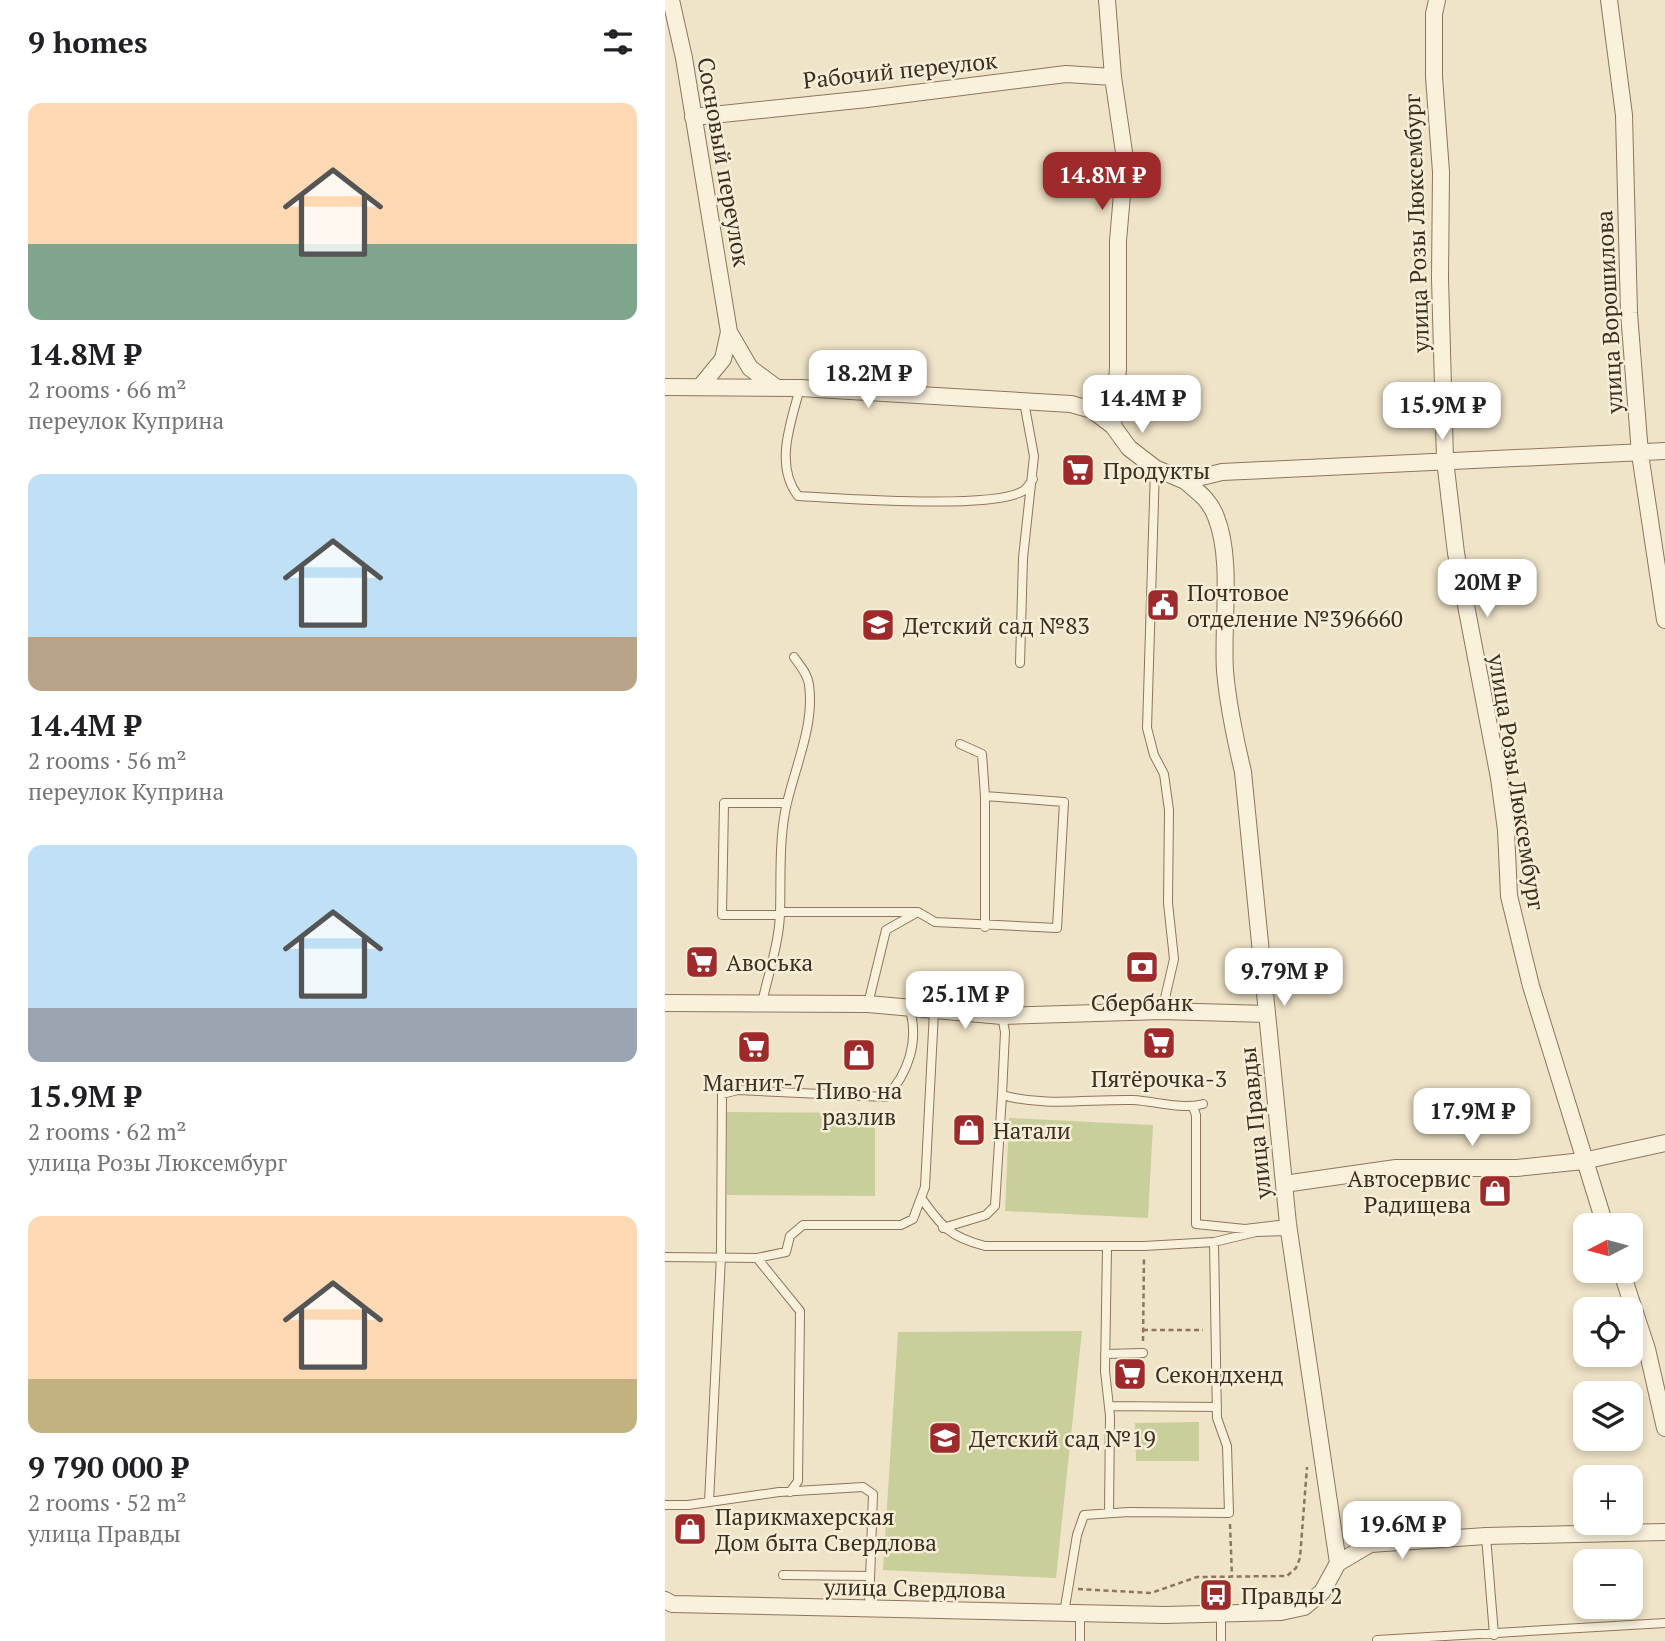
<!DOCTYPE html>
<html lang="en">
<head>
<meta charset="utf-8">
<style>
  :root { --surface:#fff; --page:#f2f2f2; --text:#202124; --muted:#757577; --accent:#9e2a2b }
  body { margin:0; font-family:"PT Serif",serif; background:var(--page); color:var(--text); height:100vh; display:flex; flex-direction:column; font-size:26px; white-space:nowrap }
  * { box-sizing:border-box; margin:0 }
  p { font-size:23px; color:var(--muted) }
  .icon { flex:none; width:38px; height:38px; fill:none; stroke:currentColor; stroke-width:2; stroke-linecap:round; stroke-linejoin:round }
  .map { position:relative; flex:1; overflow:hidden }
  .panel { display:flex; flex-direction:column; background:var(--surface); width:665px }
  .panel>* { flex:none }
  .needle { width:46px; rotate:264deg }
  .buttons { position:absolute; left:908px; top:1213px; display:grid; gap:14px }
  .buttons a { display:grid; place-items:center; width:70px; height:70px; border-radius:14px; background:var(--surface); box-shadow:0 4px 10px #0003; font-size:35px }
  .price { position:absolute; translate:-50% -60px; padding:0 16px; border-radius:14px; background:#fff; color:#222; font-size:23px; line-height:46px; filter:drop-shadow(0 2px 4px #0008) }
  .price::after { content:''; position:absolute; left:50%; top:42px; width:21px; height:16px; margin-left:-10px; background:inherit; clip-path:polygon(0 0,100% 0,50% 100%) }
  .price.active { background:var(--accent); color:#fff }
  ul { padding:0; list-style:none }
  li { display:grid; align-content:center; gap:14px; height:371px; padding:0 28px }
  li span { display:grid; place-items:center; height:217px; border-radius:14px; color:#555 }
  li>.icon { margin-inline-start:auto }
  span .icon { width:126px; height:126px; fill:#fffc; stroke-width:1 }
  li b { font-size:30px }
  h2 { display:flex; justify-content:space-between; align-items:center; height:84px; padding:0 28px; font-size:30px }
  main { display:flex; flex:1; min-height:0 }
  .map>svg:first-child { display:block }
  .green { fill:#c9cf9b }
  .lines { fill:none; stroke-linecap:round; stroke-linejoin:round }
  .service-casing { stroke:#8d765c; stroke-width:10 }
  .minor-casing { stroke:#8d765c; stroke-width:18 }
  .path { stroke:#8d765c; stroke-width:2.5; stroke-dasharray:5 3.5; stroke-linecap:butt }
  .service { stroke:#faf1dc; stroke-width:8 }
  .minor { stroke:#faf1dc; stroke-width:16 }
  .labels { text-anchor:middle; dominant-baseline:central; stroke-width:5; stroke-linejoin:round; paint-order:stroke }
  .street-label { font-size:23px; fill:#3d2e20; stroke:#f7eed8 }
  .poi-label { font-size:23px; fill:#3d2e20; stroke:#f7eed8; text-anchor:start }
</style>
</head>
<body>
<main>
<section class="panel">
<h2>9 homes<svg class="icon" aria-label="filters" viewBox="0 0 24 24"><path d="M4 7h16M4 17h16"/><circle cx="9" cy="7" r="2"/><circle cx="15" cy="17" r="2"/></svg></h2>
<ul>
<li><span style="background:linear-gradient(#ffd9b3 65%,#7fa58c 0)"><svg class="icon" aria-label="home" viewBox="0 0 24 24"><path d="M3 11l9-7 9 7M6 9v11h12V9"/></svg></span><div><b>14.8M ₽</b><p>2 rooms · 66 m²</p><p>переулок Куприна</p></div></li>
<li><span style="background:linear-gradient(#bfe0f5 75%,#b9a48a 0)"><svg class="icon" aria-label="home" viewBox="0 0 24 24"><path d="M3 11l9-7 9 7M6 9v11h12V9"/></svg></span><div><b>14.4M ₽</b><p>2 rooms · 56 m²</p><p>переулок Куприна</p></div></li>
<li><span style="background:linear-gradient(#bfe0f5 75%,#9aa5b1 0)"><svg class="icon" aria-label="home" viewBox="0 0 24 24"><path d="M3 11l9-7 9 7M6 9v11h12V9"/></svg></span><div><b>15.9M ₽</b><p>2 rooms · 62 m²</p><p>улица Розы Люксембург</p></div></li>
<li><span style="background:linear-gradient(#ffd9b3 75%,#c2b280 0)"><svg class="icon" aria-label="home" viewBox="0 0 24 24"><path d="M3 11l9-7 9 7M6 9v11h12V9"/></svg></span><div><b>9 790 000 ₽</b><p>2 rooms · 52 m²</p><p>улица Правды</p></div></li>
</ul>
</section>
<div class="map">
<svg width="1000" height="1641" viewBox="0 0 1000 1641">
  <rect width="100%" height="100%" fill="#f0e4c8"/>
  <path class="green" d="M62,1112L210,1113V1196L62,1195Z
    M344,1118L488,1125L483,1218L340,1211Z
    M417,1331L391,1578L218,1570L233,1332Z
    M534,1422V1461H471L470,1423Z"/>
  <g class="lines">
    <defs>
      <path id="service" d="M135,388C126,422 109,465 133,496C175,498 327,510 358,491C362,489 365,483 368,479
        M490,468L482,728L489,755L499,774L504,810L503,903L509,959L497,1011
        M355,663L358,558L369,456L359,402
        M320,796V927
        M115,912H252
        M115,915H57L59,803H122
        M97,1003C103,975 114,943 115,914C116,879 114,846 120,812C128,771 150,727 144,685C143,674 135,666 129,657
        M203,1004L221,930L253,912L270,922L392,928L399,802L320,796L317,754L295,744
        M337,1016L340,1032L337,1095C379,1107 424,1099 468,1100C490,1101 516,1110 538,1104
        M528,1107L531,1115V1224L580,1229L623,1224
        M257,1199C277,1227 285,1237 320,1246H479L549,1242L591,1232L624,1231
        M278,1228L321,1215L330,1206L337,1095
        M442,1248L440,1371L445,1416L444,1513
        M0,1257L92,1258L135,1311L133,1481L125,1492
        M92,1258L121,1252L125,1236L138,1225H236L248,1219L260,1187L269,1011
        M440,1354L478,1353
        M444,1406L552,1407
        M44,1502L56,1256L57,1094L73,1090L221,1097C243,1074 254,1042 245,1010
        M0,1505H23L114,1492L198,1487L208,1494L204,1608
        M821,1536L829,1635
        M118,1575L205,1576
        M399,1613L412,1535L419,1515L464,1512L564,1513L562,1446L552,1418L549,1242
        M415,1613V1641
        M712,1640L1000,1623
        M556,1641V1615"/>
      <path id="minor" d="M6,0L19,58L64,332L85,368L112,388
        M442,0L448,77L460,159L453,241V368L448,426
        M772,0L769,14V77L776,172L775,278L780,460L791,553L834,778L841,830L844,896L866,986L940,1225
        M944,0L959,115L964,313L975,454L1000,620
        M28,117L202,99L401,74L448,77
        M0,387L135,388L406,404L427,410L448,426L464,448L490,468L520,481L557,472L1000,451
        M35,387L58,359L64,332
        M520,481C533,492 545,500 551,517C568,559 557,625 560,671C563,706 570,738 578,772L623,1224L673,1563
        M0,1003L203,1004L337,1016L497,1011L602,1014
        M619,1184L731,1168H852L918,1161L1000,1143
        M956,1270L982,1349L1000,1428
        M0,1600L7,1604L500,1615L616,1612L639,1607L657,1592L673,1563L705,1544L821,1536L1000,1532"/>
    </defs>
    <use href="#service" class="service-casing"/>
    <use href="#minor" class="minor-casing"/>
    <path class="path" d="M478,1330H538
      M478,1341L479,1257
      M565,1524L567,1577
      M413,1589L486,1593L532,1577L622,1576L631,1568L635,1558L642,1467"/>
    <use href="#service" class="service"/>
    <use href="#minor" class="minor"/>
  </g>
  <defs>
    <symbol id="supermarket-square" viewBox="-11 -11 22 22"><rect x="-9" y="-9" width="18" height="18" rx="4" fill="#9e2a2b" stroke="#f7eed8"/><path d="M-6-5.5h2.5l.6 2H6L4.5 2H-2.5L-4.4-4H-6ZM-1.5 3.2a1.3 1.3 0 1 0 .1 0ZM3 3.2a1.3 1.3 0 1 0 .1 0Z" fill="#fff"/></symbol>
    <symbol id="civic-square" viewBox="-11 -11 22 22"><rect x="-9" y="-9" width="18" height="18" rx="4" fill="#9e2a2b" stroke="#f7eed8"/><path d="M-.6-6.5H3V-4.5H.6V-3L4-1V1h2V6H-6V1h2V-1L-.6-3ZM-1.2 2.5V6h2.4V2.5Z" fill="#fff"/></symbol>
    <symbol id="school-square" viewBox="-11 -11 22 22"><rect x="-9" y="-9" width="18" height="18" rx="4" fill="#9e2a2b" stroke="#f7eed8"/><path d="M0-5L7-2L0 1L-7-2ZM-4 1L0 2.5L4 1V4Q0 6-4 4Z" fill="#fff"/></symbol>
    <symbol id="bank-square" viewBox="-11 -11 22 22"><rect x="-9" y="-9" width="18" height="18" rx="4" fill="#9e2a2b" stroke="#f7eed8"/><path d="M-6-4H6V4H-6ZM0-2.3a2.3 2.3 0 1 0 0 4.6a2.3 2.3 0 1 0 0-4.6Z" fill="#fff"/></symbol>
    <symbol id="shop-square" viewBox="-11 -11 22 22"><rect x="-9" y="-9" width="18" height="18" rx="4" fill="#9e2a2b" stroke="#f7eed8"/><path d="M-5-2.5h2.3a2.7 3.5 0 0 1 5.4 0H5L5.5 6h-11ZM-1.5-2.5h3a1.5 2.3 0 0 0-3 0Z" fill="#fff"/></symbol>
    <symbol id="bus-square" viewBox="-11 -11 22 22"><rect x="-9" y="-9" width="18" height="18" rx="4" fill="#9e2a2b" stroke="#f7eed8"/><path d="M-5-6H5V4H4V6H2V4H-2V6H-4V4H-5ZM-3.5-4V0h7V-4ZM-3.5 1.2v1.5H-2V1.2ZM2 1.2v1.5H3.5V1.2Z" fill="#fff"/></symbol>
  </defs>
  <g fill-rule="evenodd">
    <use href="#supermarket-square" x="394" y="451" width="38" height="38"/>
    <use href="#civic-square" x="479" y="586" width="38" height="38"/>
    <use href="#school-square" x="194" y="606" width="38" height="38"/>
    <use href="#supermarket-square" x="18" y="943" width="38" height="38"/>
    <use href="#bank-square" x="458" y="948" width="38" height="38"/>
    <use href="#supermarket-square" x="475" y="1024" width="38" height="38"/>
    <use href="#supermarket-square" x="70" y="1028" width="38" height="38"/>
    <use href="#shop-square" x="175" y="1036" width="38" height="38"/>
    <use href="#shop-square" x="285" y="1111" width="38" height="38"/>
    <use href="#shop-square" x="811" y="1172" width="38" height="38"/>
    <use href="#supermarket-square" x="446" y="1355" width="38" height="38"/>
    <use href="#school-square" x="261" y="1419" width="38" height="38"/>
    <use href="#shop-square" x="6" y="1510" width="38" height="38"/>
    <use href="#bus-square" x="532" y="1576" width="38" height="38"/>
  </g>
  <g class="labels">
    <g class="street-label">
      <text transform="translate(235 70) rotate(-6)">Рабочий переулок</text>
      <text transform="translate(59 162) rotate(80)">Сосновый переулок</text>
      <text transform="translate(751 223) rotate(-92)">улица Розы Люксембург</text>
      <text transform="translate(944 312) rotate(-93)">улица Ворошилова</text>
      <text transform="translate(852 782) rotate(81)">улица Розы Люксембург</text>
      <text transform="translate(590 1123) rotate(-96)">улица Правды</text>
      <text transform="translate(250 1588) rotate(1)">улица Свердлова</text>
    </g>
    <g class="poi-label">
      <text x="438" y="470">Продукты</text>
      <text x="522" y="592">Почтовое<tspan x="522" dy="26">отделение №396660</tspan></text>
      <text x="238" y="625">Детский сад №83</text>
      <text x="61" y="962">Авоська</text>
      <text x="477" y="1002" text-anchor="middle">Сбербанк</text>
      <text x="494" y="1078" text-anchor="middle">Пятёрочка-3</text>
      <text x="89" y="1082" text-anchor="middle">Магнит-7</text>
      <text x="194" y="1090" text-anchor="middle">Пиво на<tspan x="194" dy="26">разлив</tspan></text>
      <text x="328" y="1130">Натали</text>
      <text x="806" y="1178" text-anchor="end">Автосервис<tspan x="806" dy="26">Радищева</tspan></text>
      <text x="490" y="1374">Секондхенд</text>
      <text x="304" y="1438">Детский сад №19</text>
      <text x="50" y="1516">Парикмахерская<tspan x="50" dy="26">Дом быта Свердлова</tspan></text>
      <text x="576" y="1595">Правды 2</text>
    </g>
  </g>
</svg>
<div class="buttons">
<a><svg class="needle" viewBox="-14 -14 28 28"><path d="M0-13l5 13h-10z" fill="#e53935"/><path d="M0 13l5-13h-10z" fill="#757577"/></svg></a>
<a><svg class="icon" aria-label="locate" viewBox="0 0 24 24"><circle cx="12" cy="12" r="6"/><path d="M12 2v4M12 18v4M2 12h4M18 12h4"/></svg></a>
<a><svg class="icon" aria-label="layers" viewBox="0 0 24 24"><path d="M12 4l9 5-9 5-9-5zM3 14l9 5 9-5"/></svg></a>
<a>+</a>
<a>−</a>
</div>
<b class="price active" style="left:437px;top:212px">14.8M ₽</b>
<b class="price" style="left:203px;top:410px">18.2M ₽</b>
<b class="price" style="left:477px;top:435px">14.4M ₽</b>
<b class="price" style="left:777px;top:442px">15.9M ₽</b>
<b class="price" style="left:822px;top:619px">20M ₽</b>
<b class="price" style="left:619px;top:1008px">9.79M ₽</b>
<b class="price" style="left:300px;top:1031px">25.1M ₽</b>
<b class="price" style="left:807px;top:1148px">17.9M ₽</b>
<b class="price" style="left:737px;top:1561px">19.6M ₽</b>
</div>
</main>
</body>
</html>
